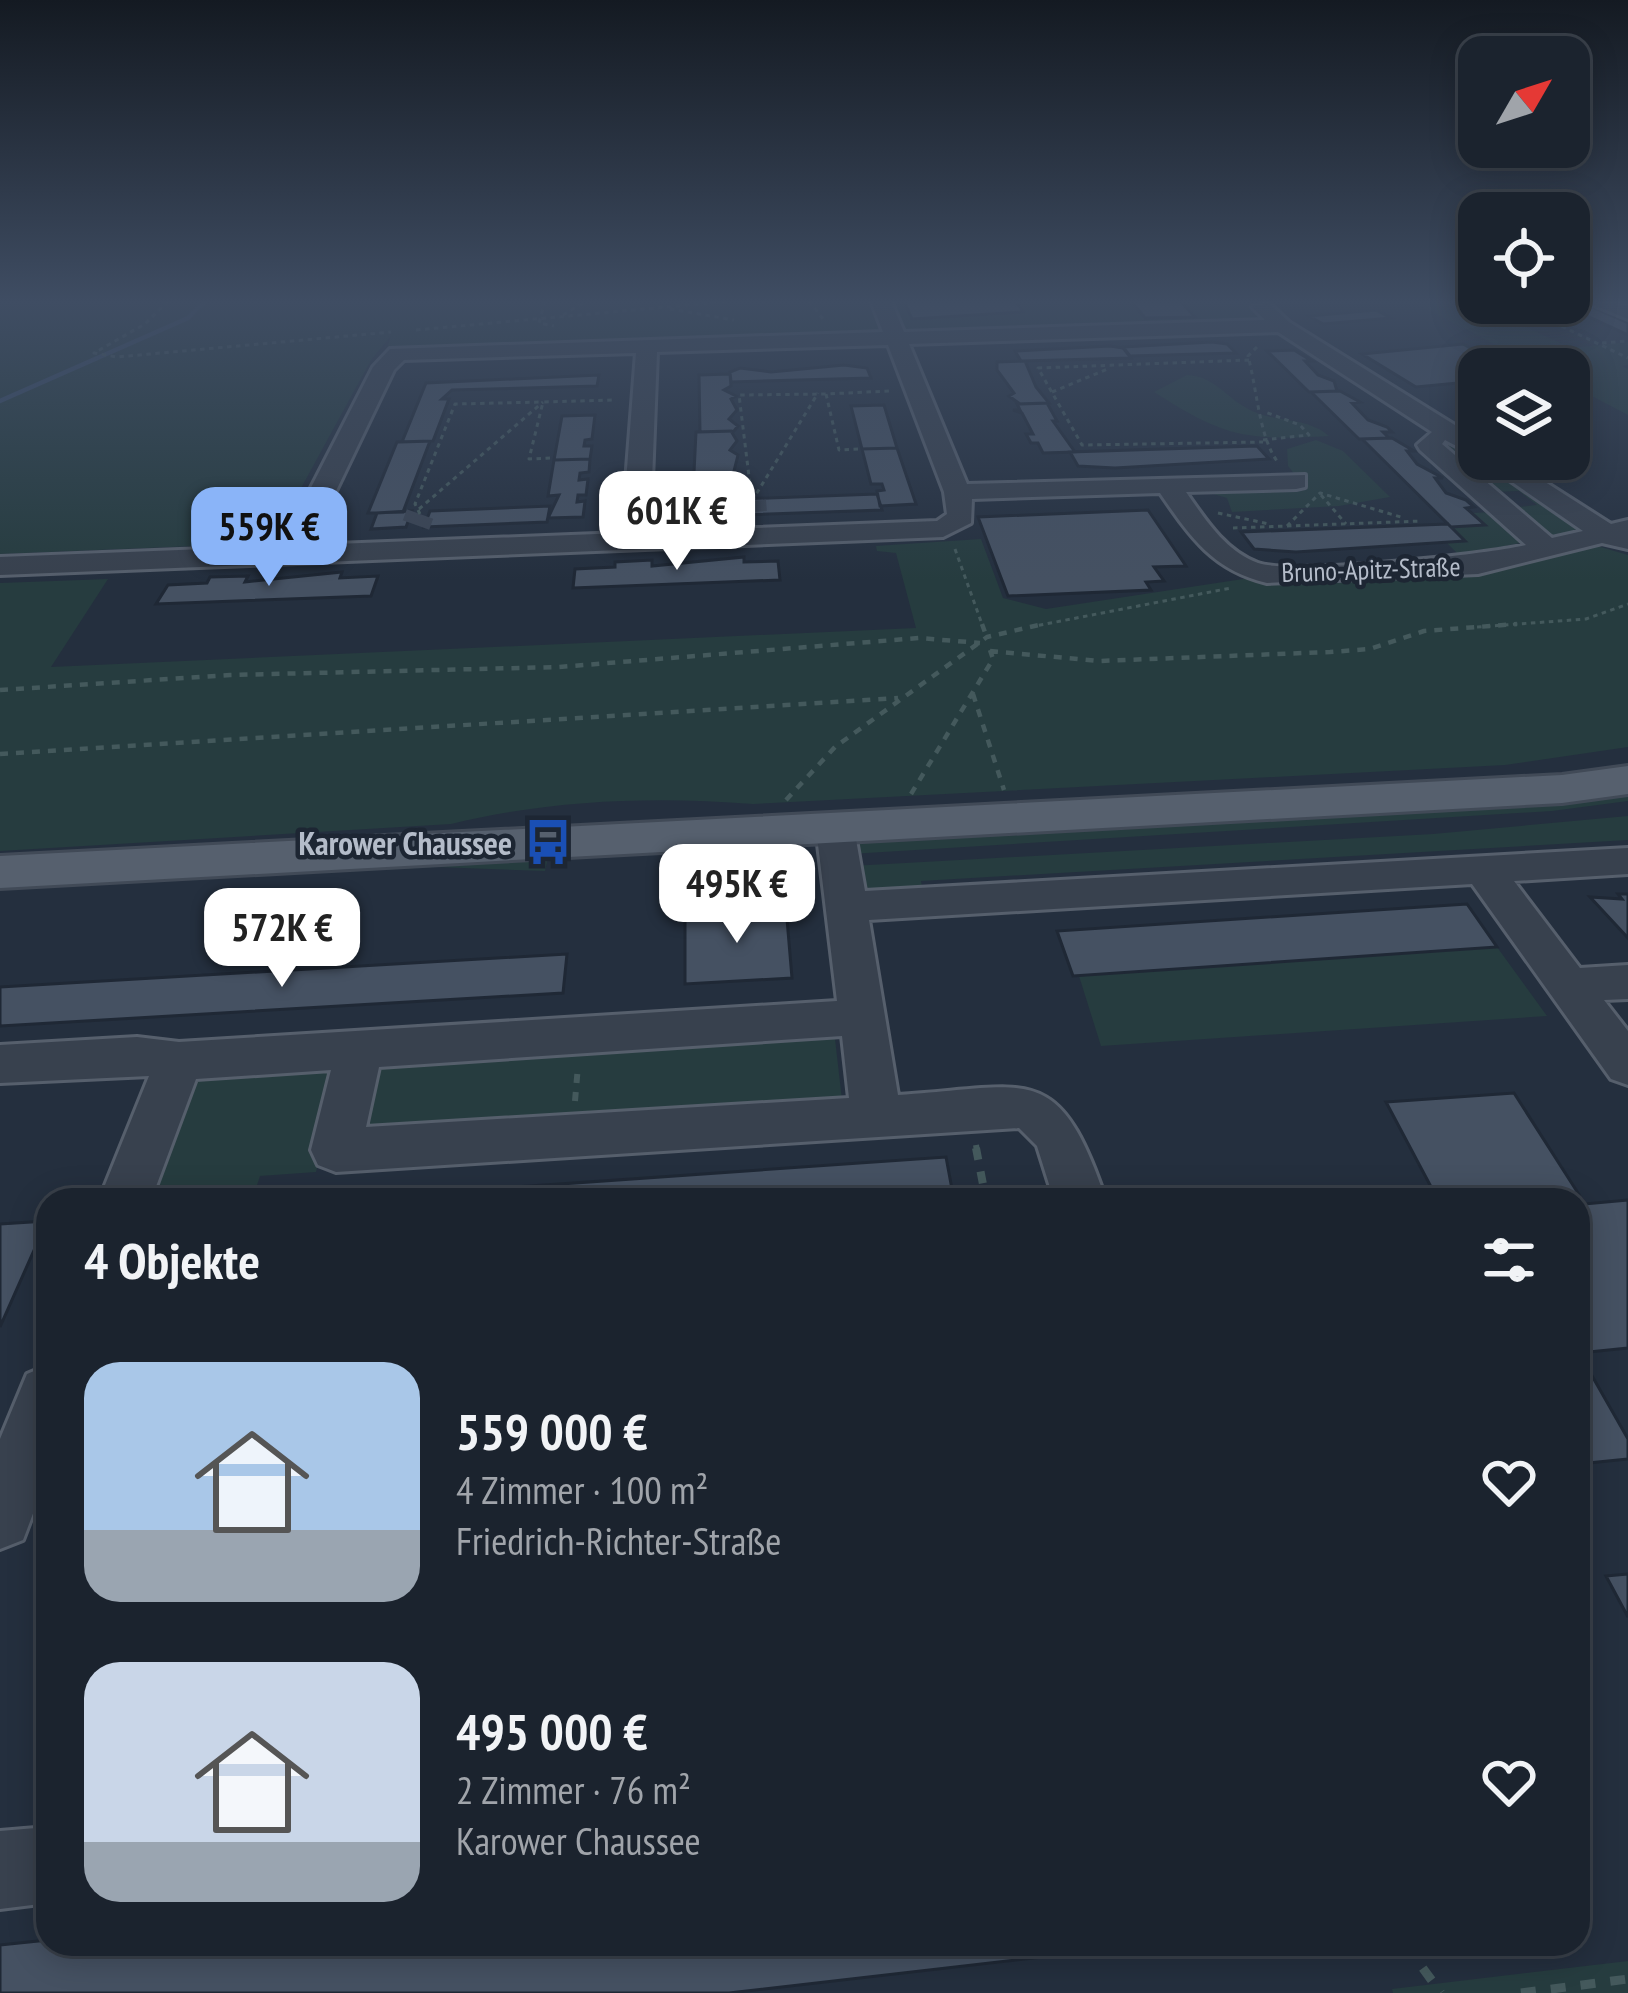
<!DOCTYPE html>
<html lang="de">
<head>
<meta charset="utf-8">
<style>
  :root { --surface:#1b232e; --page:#282f3a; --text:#f1f3f6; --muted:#a0a4aa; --line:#39404a; --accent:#8ab4f8 }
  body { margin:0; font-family:"PT Sans Narrow",sans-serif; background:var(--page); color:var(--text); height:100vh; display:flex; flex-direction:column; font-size:45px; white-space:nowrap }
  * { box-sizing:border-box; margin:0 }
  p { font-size:39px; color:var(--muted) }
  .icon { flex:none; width:66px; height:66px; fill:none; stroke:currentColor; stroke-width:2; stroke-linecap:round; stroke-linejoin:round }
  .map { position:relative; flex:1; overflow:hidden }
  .sheet { position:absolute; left:36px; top:1188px; width:1554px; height:768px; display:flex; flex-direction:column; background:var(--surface); border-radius:36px; box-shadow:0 6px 30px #0003,0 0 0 3px var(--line) }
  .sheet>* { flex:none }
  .needle { width:78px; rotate:51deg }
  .tools { position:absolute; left:1458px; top:36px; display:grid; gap:24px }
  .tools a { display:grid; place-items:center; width:132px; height:132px; border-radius:24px; background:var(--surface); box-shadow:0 6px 30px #0003,0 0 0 3px var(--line); font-size:60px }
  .price { position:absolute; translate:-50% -102px; padding:0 27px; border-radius:24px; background:#fff; color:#222; font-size:39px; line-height:78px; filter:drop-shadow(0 3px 6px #0008) }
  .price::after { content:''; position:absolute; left:50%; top:72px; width:36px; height:27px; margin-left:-18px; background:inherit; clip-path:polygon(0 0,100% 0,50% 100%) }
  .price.selected { background:var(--accent); color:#111 }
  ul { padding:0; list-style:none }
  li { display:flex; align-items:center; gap:36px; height:300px; padding:0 48px }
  li span { display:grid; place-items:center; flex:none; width:336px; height:240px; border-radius:36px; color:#555 }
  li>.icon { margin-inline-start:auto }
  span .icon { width:144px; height:144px; fill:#fffc; stroke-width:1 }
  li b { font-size:51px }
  h2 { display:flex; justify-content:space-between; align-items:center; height:144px; padding:0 48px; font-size:51px }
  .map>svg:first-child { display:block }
  .green { fill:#263c3f }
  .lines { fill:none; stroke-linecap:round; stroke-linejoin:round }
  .stream { stroke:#394c67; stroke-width:4.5 }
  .building { fill:#455162; stroke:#1f2835; stroke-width:3 }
  .minor-tunnel { stroke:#3a4453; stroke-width:28; stroke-dasharray:28 14; stroke-linecap:butt }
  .minor-casing { stroke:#565f6c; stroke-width:6 }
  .major-casing { stroke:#414a57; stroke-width:6 }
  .path-far4 { stroke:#44595c; stroke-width:3; stroke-dasharray:4.5 4.5; stroke-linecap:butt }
  .path-far3 { stroke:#44595c; stroke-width:4.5; stroke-dasharray:8 8; stroke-linecap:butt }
  .path-far2 { stroke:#44595c; stroke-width:6; stroke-dasharray:9 9; stroke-linecap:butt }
  .path-far1 { stroke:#44595c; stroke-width:8; stroke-dasharray:12 12; stroke-linecap:butt }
  .path { stroke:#44595c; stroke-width:9; stroke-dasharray:15 15; stroke-linecap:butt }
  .minor { fill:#38414e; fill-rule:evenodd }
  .major { fill:#56606e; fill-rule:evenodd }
  .labels { text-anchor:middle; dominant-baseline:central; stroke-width:9; stroke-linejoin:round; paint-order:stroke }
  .far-street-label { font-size:27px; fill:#b4bcc9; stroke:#1d2633 }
  .poi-label { font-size:33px; font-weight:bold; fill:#b4bcc9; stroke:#1d2633; text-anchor:end }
</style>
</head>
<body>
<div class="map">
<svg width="1628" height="1993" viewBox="0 0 1628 1993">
  <rect width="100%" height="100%" fill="#242f3e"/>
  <path class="green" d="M0,301H1258L1270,310L1256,313L1258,324L386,351L391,336L371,360L271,543L0,554Z
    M1412,301H1470L1571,348L1628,342V365L1622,366L1628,369V415L1569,384V369H1541Z
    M1187,375C1213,376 1224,395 1245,407C1271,424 1305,415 1329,436C1246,441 1224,437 1154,392Z
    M1316,440L1343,451L1390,497L1339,506L1232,512L1227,498L1210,493L1307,490L1288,466L1287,449Z
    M1438,442C1472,440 1546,505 1578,525V532L1550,537L1509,508L1537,505L1519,491L1494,492Z
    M1492,512L1520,543L1459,555L1445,541L1464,540L1451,527L1483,524L1471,513Z
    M981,539L1003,598L1046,609L1243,579L1515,565L1594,545L1628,555V747L1505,765L753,804C652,796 549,800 451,824L0,851V583L108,579L51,667L916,628L896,553L877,551L876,546Z
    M1628,789V801L1552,811L850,854L861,839Z
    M1628,816V840L921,881L923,892H871L851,866L1433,834Z
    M548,857L545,871L436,867L0,889V880Z
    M1497,947L1547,1016L1101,1046L1079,976Z
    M834,1030L843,1109L350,1140L370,1057Z
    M345,1060L316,1172L260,1176L252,1200H134L193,1077Z
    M1628,1961V1993H1393L1392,1989Z"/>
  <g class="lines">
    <path class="stream" d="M0,401L188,318L205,301"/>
  </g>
  <path class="building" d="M896,301H1016L1023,312L912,319L905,303Z
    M1131,301H1180L1195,317L1145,318Z
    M1578,301L1628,323V335L1559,303Z
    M1376,310L1391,318L1323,324L1309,316Z
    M1212,342L1227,344L1236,353L1130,356L1123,347Z
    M1463,344L1508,369H1479V381L1416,387L1362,354Z
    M1110,346L1123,348L1131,358L1021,361L1015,351Z
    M1294,350L1312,361H1305L1318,375L1334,381L1337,391L1309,392L1267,351Z
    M1025,361L1036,387L1049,403L1020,404L1009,396L1014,393L997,370V362Z
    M844,365L867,368L871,378L731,382L730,372L740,368L771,372Z
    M730,374L731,386L724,390L736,396L731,399L737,410L729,419L738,426L734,431L700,432L699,375Z
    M599,375L597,386L452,390L442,399H449L433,441L402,442L426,383Z
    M1340,391L1360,402L1352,403L1368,420L1387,427L1392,432H1383L1389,438L1359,439L1311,392Z
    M1047,403L1057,421H1053L1075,452L1043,453L1038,443H1031L1026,434H1033L1022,413L1013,410H1020L1017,404Z
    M884,405L897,448L862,449L851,406Z
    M595,415L592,439L585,440L584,446H592L590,459L554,460L562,416Z
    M731,431L737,441L730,450L738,455L734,471L740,474L732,484L741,493L736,499L697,501L693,493L696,432Z
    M1392,438L1414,451H1407L1417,464L1443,478H1435L1446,493L1466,500L1474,507L1466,508L1485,525L1451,527L1362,439Z
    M430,441L403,512L368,513L397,442Z
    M1257,446L1269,459L1115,468L1078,466L1070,452Z
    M897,448L916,504L880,506L877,491L884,490L882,484H871L862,449Z
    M590,459L589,472L580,473L579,480L588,479L586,495H578L577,502L585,501L583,517L548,518L559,495L548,496L554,460Z
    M877,494L882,510L711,516L710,500Z
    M550,506L547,522L424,527L430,511Z
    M1148,510L1186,566L1154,567L1164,581L1146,582L1151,590L1008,596L978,517Z
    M412,511L406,527L371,529L377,513Z
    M1448,524L1465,541L1296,552L1254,549L1241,532Z
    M744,557V562L778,561L780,580L573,588L575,569L615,567V562L652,560V566Z
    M342,572L340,578L378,576L371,596L156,604L168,585L207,583L210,577L248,576L245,582Z
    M1618,894H1628V938L1590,897L1622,899Z
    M1467,904L1497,947L1073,976L1057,931Z
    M786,907L792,978L685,984V913Z
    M567,954L563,993L0,1026V987Z
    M1514,1093L1585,1204L1628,1200V1348L1579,1353L1628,1439V1459L1578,1464V1200H1438L1386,1102Z
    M946,1157L954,1200H331Z
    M47,1221L0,1327V1224Z
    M1628,1574V1617L1606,1576Z
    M48,1940V1944H1154L729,1993H0V1945Z"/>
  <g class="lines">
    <path class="minor-tunnel" d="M752,501L753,512
      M416,525L420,514"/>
    <defs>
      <path id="minor" d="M871,301H891L904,332L1265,320L1252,307L1269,303L1289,322L1479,440V458L1445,440L1442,444L1552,538L1583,531L1479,459H1509L1611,524L1628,520V549L1602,543L1478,574L1267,583C1213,570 1191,538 1160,493L972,499L971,523L943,537L0,575V557L281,546L373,367L390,349L883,332ZM1278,332L1432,432L1417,445L1420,450L1526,545C1484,555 1293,575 1258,563C1225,551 1205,519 1186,492L1296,489L1305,487V475L967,484L909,344ZM888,345L944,492L947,514L937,521L650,532L657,352ZM636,353L622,533L310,545L394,370L404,360Z
        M1591,301L1628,306V319L1594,305Z
        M835,815L849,819L854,828L865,891L1628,848V874L1514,881L1580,968L1628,965V999L1604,1000L1628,1031V1085L1611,1079L1472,884L869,920L898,1095C1030,1087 1058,1059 1106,1200H1054L1037,1146L1019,1128L336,1172L318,1165L311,1150L331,1070L196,1079L151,1200H99L149,1076L0,1083V1045L137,1037L179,1042L837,1001L816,828L821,819ZM842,1036L849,1098L366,1127L379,1067Z
        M48,1365V1474L23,1540L0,1549V1439L27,1374Z
        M48,1827V1903L0,1909V1831Z"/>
      <path id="major" d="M1628,766V794L1562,803L0,888V856L1562,775Z"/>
    </defs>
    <use href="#minor" class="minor-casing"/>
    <use href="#major" class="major-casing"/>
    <path class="path-far4" d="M168,301L145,324L94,353L117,357L391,332
      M545,301L539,323L554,326
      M809,301L823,319
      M1513,303L1628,358
      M670,309L734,320
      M563,315L586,301
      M416,330L731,301
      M1602,343L1628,341
      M1257,347L1248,356C1257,389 1259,436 1277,461
      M1249,360L1038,368L1082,445L1263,442
      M1052,392L1110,368
      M1263,440L1309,435L1300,425L1265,412
      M858,449L839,450L826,394L889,391
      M550,458L529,459L543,402L614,400
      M1321,495L1346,524
      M752,501L739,395L826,394
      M752,501L818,393
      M673,505L688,513
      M419,509L543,402
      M1218,513L1269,524
      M420,514L415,504L455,404L543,402
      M1287,526L1320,493L1404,518
      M1233,528L1421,521
      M955,549L983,627
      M1030,627L1231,588
      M1477,627L1586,619L1628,604"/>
    <path class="path-far3" d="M982,624L987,638
      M990,651L1099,661L1330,652L1370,649L1424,631L1517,624
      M0,690L230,675L559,667L919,638L980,643
      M973,694L1004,790
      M0,754L898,698
      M911,794L993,659L990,650
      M786,800L835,747L987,637L1043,624"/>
    <path class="path-far2" d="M575,1101L578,1066
      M976,1145L977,1151"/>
    <path class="path-far1" d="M976,1148L986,1200"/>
    <path class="path" d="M1405,1944L1441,1993
      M1521,1993L1628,1979"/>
    <use href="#minor" class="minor"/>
    <use href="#major" class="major"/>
  </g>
  <linearGradient id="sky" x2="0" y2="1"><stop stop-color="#141a22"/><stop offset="0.52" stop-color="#3f4d63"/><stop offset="1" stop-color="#3f4d63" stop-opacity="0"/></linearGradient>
  <rect width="1628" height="580" fill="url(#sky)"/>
  <defs>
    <symbol id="bus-bare" viewBox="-9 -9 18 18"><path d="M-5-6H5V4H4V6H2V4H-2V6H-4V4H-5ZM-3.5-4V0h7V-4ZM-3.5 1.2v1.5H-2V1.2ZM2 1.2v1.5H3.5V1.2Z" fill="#1a4fb4" stroke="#1d2633" stroke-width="2.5" paint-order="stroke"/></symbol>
  </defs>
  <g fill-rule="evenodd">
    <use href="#bus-bare" x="515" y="809" width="66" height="66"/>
  </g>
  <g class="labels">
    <g class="far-street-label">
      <text transform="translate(1371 569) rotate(-2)">Bruno-Apitz-Straße</text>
    </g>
    <g class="poi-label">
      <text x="512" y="842">Karower Chaussee</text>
    </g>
  </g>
</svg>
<div class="tools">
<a><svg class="needle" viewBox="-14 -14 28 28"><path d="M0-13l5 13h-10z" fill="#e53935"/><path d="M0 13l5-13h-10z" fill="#a0a4aa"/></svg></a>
<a><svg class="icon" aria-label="locate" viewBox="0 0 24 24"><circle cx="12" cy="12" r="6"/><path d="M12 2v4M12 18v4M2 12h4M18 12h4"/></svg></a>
<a><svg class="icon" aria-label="layers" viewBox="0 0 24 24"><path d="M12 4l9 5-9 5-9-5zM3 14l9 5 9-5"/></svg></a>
</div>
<b class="price" style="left:677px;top:573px">601K €</b>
<b class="price selected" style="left:269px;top:589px">559K €</b>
<b class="price" style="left:737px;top:946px">495K €</b>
<b class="price" style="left:282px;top:990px">572K €</b>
<section class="sheet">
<h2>4 Objekte<svg class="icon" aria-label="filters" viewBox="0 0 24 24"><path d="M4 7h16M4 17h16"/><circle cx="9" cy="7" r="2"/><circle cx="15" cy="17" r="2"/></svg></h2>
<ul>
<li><span style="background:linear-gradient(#a9c7e8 70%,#9aa5b1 0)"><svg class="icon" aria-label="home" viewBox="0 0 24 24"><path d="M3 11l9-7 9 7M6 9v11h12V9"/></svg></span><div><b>559 000 €</b><p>4 Zimmer · 100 m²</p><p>Friedrich-Richter-Straße</p></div><svg class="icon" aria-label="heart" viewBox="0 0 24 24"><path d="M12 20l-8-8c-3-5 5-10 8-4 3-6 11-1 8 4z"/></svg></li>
<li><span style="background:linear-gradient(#c9d6e8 75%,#9aa5b1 0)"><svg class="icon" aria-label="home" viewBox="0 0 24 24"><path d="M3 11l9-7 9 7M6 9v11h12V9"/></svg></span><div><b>495 000 €</b><p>2 Zimmer · 76 m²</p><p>Karower Chaussee</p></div><svg class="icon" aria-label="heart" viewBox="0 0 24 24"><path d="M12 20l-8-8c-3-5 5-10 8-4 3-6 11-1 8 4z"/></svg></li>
</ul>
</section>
</div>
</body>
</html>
